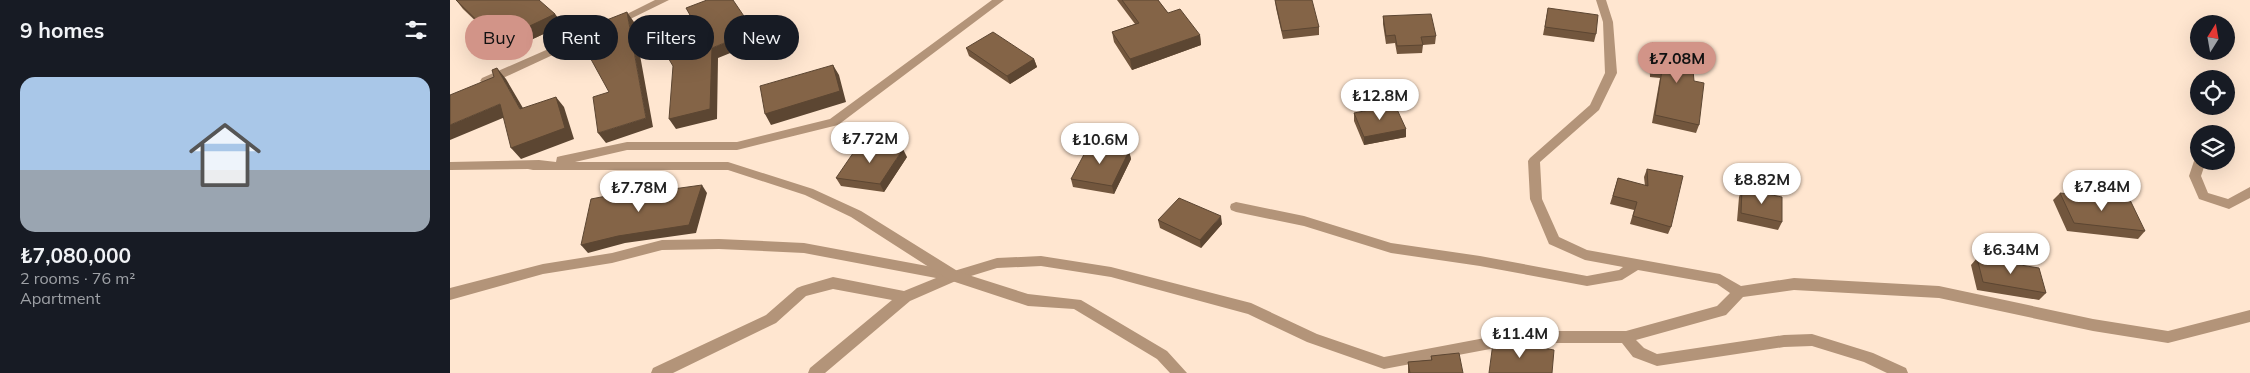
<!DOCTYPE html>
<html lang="en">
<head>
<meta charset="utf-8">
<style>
  :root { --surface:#171b24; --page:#20242c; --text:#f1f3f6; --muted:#9ea1a6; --accent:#d29488 }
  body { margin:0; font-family:Mulish,sans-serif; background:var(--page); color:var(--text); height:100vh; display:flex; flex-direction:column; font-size:19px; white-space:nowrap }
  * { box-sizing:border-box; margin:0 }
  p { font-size:16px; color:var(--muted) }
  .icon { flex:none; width:28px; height:28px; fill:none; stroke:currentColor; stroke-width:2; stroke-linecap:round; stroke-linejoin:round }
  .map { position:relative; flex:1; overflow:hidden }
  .sheet { display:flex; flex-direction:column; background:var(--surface); width:450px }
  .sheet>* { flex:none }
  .hud { position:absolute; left:15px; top:15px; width:475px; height:45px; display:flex; gap:10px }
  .needle { width:32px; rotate:11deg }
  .buttons { position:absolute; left:1740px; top:15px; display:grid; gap:10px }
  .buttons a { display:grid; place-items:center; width:45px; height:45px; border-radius:50%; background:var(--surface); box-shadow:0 5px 20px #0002; font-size:25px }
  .price { position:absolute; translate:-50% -42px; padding:0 11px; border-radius:18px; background:#fff; color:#222; font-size:16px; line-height:32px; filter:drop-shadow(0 1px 2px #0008) }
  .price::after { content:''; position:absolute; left:50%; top:30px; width:15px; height:11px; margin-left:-8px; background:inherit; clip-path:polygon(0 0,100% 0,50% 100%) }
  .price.selected { background:var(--accent); color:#111 }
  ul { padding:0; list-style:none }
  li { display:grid; align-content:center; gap:10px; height:265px; padding:0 20px }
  li span { display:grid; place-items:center; height:155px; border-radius:15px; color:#555 }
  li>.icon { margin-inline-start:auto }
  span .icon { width:90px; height:90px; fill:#fffc; stroke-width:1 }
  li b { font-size:21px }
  h2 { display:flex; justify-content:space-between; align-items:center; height:60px; padding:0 20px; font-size:21px }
  .chip { padding:0 18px; border-radius:22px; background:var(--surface); box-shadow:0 5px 20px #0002; font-size:18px; line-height:45px }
  .chip.selected { background:var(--accent); color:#111 }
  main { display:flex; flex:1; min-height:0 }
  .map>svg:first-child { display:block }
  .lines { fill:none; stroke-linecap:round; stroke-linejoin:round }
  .minor { fill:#b39479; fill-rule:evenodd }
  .tertiary { fill:#b39479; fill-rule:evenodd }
  .wall { fill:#72563d }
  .shaded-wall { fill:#5c4632 }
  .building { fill:#846447; stroke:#5c4632 }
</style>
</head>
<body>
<main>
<section class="sheet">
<h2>9 homes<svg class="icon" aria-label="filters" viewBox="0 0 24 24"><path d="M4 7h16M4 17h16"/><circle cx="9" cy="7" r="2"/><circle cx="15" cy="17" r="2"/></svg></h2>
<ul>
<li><span style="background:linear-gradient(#a9c7e8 60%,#9aa5b1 0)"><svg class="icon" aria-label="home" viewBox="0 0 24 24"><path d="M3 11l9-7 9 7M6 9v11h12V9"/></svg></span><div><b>₺7,080,000</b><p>2 rooms · 76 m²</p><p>Apartment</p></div></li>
</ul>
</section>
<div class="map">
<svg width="1800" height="373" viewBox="0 0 1800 373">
  <rect width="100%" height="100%" fill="#ffe6d0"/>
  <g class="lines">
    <path class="minor" d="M1146,0H1156L1163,22L1167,73L1149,110L1090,162L1092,199L1109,237L1137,250L1270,274L1291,286L1344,278L1489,286L1643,319L1718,331L1800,310V322L1718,343L1643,331L1489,298L1344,290L1293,297L1276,315L1186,340L1194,348L1207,354L1334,335L1362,334L1423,353L1456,368L1458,373H1437L1414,362L1362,346L1334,347L1207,366L1183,357L1172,343H1072L934,369L857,342L798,314L661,277L591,266L547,268L508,280L460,301L375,373H358L360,368L442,300L383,289L356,296L326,323L223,373H201L203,368L316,315L347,288L352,286L383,277L454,291L486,278L354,253L269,249L212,250L162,263L93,274L0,300V288L93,264L162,253L212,240L269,239L354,243L504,271L547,258L591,256L661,267L801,303L867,334L934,357L1072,331H1176L1267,306L1280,293L1267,284L1188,270L1172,280L1137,286L1030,266L941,253L854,226L786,212L781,210L780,207L781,204L786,202L854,216L941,243L1030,256L1137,276L1169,270L1173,267L1135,260L1099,244L1080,199L1078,161L1080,158L1140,105L1155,73L1153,22Z
      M1749,157V161H1756L1751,176L1758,193L1778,199L1800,187V198L1779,209L1749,199L1739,176L1744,161Z"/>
    <path class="tertiary" d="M205,0H219L170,24L166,25L161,22Z
      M542,0H554L388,125L287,150H177L125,162H278L363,189L411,211L509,272L578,294L631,300L717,351L737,373H720L707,359L624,309L578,306L499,280L401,217L355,195L278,170H83L78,169L0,170V162L89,160L106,162L107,157L111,156L177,142H287L380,119Z
      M144,29L149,32L148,34L40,84L36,85L30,81L32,78Z"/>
  </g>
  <path class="wall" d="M6,0L105,14L113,25L57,51L13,9Z
    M667,0H708L718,13L750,35L751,45L682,70L664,42L662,32L685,24Z
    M825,0L869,27V35L833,39L826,8Z
    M1098,8L1146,34L1144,42L1093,35Z
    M933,16L986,36L985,44L973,45L972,53L947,54L945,43L936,44L933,24Z
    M1202,43L1244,81L1249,125L1246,133L1202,123L1210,78L1200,77L1199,51Z
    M516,48L584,59L587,67L560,84L519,56Z
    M904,113L956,129V137L914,145L904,121Z
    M679,151L681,159L664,194L623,187L621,179Z
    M457,157L434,192L391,186L386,178Z
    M1197,169L1221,227L1218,234L1180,224L1184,210L1160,204L1168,178L1195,186L1194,177Z
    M1292,189L1332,222L1328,230L1287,221L1289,197Z
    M1610,193L1695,231L1688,239L1617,231L1603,200Z
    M708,220L772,224L751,248L710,228Z
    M1527,258L1596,293L1589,300L1527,290L1521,265Z
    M981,356L1013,373H958V362L981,360Z"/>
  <path class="shaded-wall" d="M177,12L184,22L203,127L156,143L148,133L196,118Z
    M105,14L113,25L57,51L48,41Z
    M304,31L310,41L268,58L267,119L226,129L219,119L262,48Z
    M750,35L751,45L682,70L680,59Z
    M584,59L587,67L560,84L557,76Z
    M383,65L389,75L396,102L321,125L315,114Z
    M47,68L56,79L80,120L70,109Z
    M106,97L114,107L124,139L71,159L61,148Z
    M50,104L60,115L0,140V125Z
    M956,129V137L914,145V137Z
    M453,149L457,157L434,192L430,184Z
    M679,151L681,159L664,194L662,186Z
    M252,185L257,193L246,233L175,243L138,253L131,245Z
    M771,216L772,224L751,248L750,240Z"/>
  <path class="building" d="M6,0H89L105,14L48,41Z
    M257,0H283L304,31L262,48L260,109L219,119L223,66L201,29L240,15L236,8Z
    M672,0H708L718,13L730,9L750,35L680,59L662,32L689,23Z
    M825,0H862L869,27L832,31Z
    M1098,8L1148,15L1146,34L1095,27Z
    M177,12L196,118L148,133L143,97L159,92L126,32Z
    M981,14L986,36L971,37L973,45L947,46L945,35L936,36L933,16Z
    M543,32L584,59L557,76L516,48Z
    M1202,43L1241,48L1244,81L1254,83L1249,125L1205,115L1212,70L1203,69Z
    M383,65L390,91L315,114L310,86Z
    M47,68L70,109L106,97L115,128L61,148L50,104L0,125V95L44,77L42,70Z
    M945,105L956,129L914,137L904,113Z
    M410,143L453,149L430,184L386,178Z
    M639,145L679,151L662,186L621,179Z
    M1197,169L1233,176L1221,227L1183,216L1187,202L1163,196L1168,178L1198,186Z
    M252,185L239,225L168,236L131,245L141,199L177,192L176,196L210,191L211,193L216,192V190Z
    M1292,189L1332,197V222L1291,213Z
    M1610,193L1680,200L1695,231L1624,223Z
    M729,198L771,216L750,240L708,220Z
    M1527,258L1589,268L1596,293L1533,282Z
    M1056,341L1104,350L1102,373H1039L1043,343Z
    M1009,353L1013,373H960L958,362L982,360L981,356Z"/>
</svg>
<div class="buttons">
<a><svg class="needle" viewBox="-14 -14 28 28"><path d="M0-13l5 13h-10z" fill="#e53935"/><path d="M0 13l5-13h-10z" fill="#9ea1a6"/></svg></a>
<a><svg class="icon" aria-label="locate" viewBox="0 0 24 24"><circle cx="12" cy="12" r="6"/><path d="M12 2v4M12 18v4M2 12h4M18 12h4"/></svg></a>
<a><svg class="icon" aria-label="layers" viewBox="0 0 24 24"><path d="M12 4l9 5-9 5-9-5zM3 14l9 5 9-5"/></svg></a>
</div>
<b class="price selected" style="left:1227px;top:84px">₺7.08M</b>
<b class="price" style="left:930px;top:121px">₺12.8M</b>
<b class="price" style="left:420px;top:164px">₺7.72M</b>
<b class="price" style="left:650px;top:165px">₺10.6M</b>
<b class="price" style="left:1312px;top:205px">₺8.82M</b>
<b class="price" style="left:1652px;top:212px">₺7.84M</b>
<b class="price" style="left:189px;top:213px">₺7.78M</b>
<b class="price" style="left:1561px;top:275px">₺6.34M</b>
<b class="price" style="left:1070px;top:359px">₺11.4M</b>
<div class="hud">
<a class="chip selected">Buy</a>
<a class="chip">Rent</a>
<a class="chip">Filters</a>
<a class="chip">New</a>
</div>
</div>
</main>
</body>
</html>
